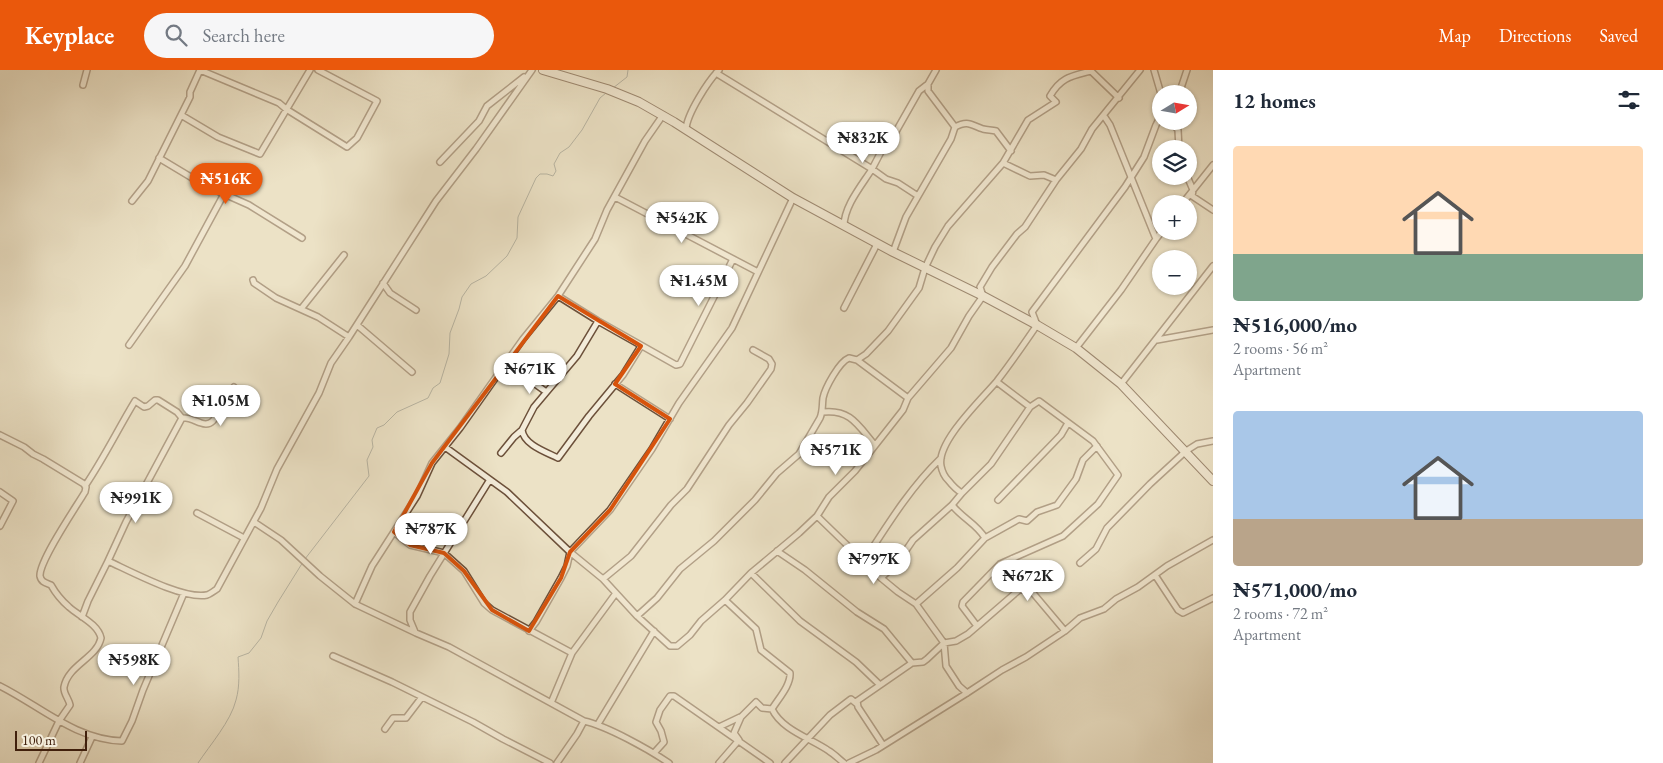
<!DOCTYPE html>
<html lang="en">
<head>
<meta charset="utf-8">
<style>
  :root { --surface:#fff; --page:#f6f6f7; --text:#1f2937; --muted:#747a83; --accent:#ea580c }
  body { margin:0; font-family:"EB Garamond",serif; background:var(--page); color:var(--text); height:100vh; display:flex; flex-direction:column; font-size:19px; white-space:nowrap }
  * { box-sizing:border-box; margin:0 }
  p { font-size:16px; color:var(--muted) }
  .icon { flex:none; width:28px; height:28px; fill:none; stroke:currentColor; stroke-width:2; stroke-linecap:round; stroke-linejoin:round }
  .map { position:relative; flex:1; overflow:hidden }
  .side { display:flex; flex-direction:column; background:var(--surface); width:450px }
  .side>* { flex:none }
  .needle { width:32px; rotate:79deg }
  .controls { position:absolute; left:1152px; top:15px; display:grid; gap:10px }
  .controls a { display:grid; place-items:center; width:45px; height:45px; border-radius:50%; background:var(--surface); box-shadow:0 1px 4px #0004; font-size:25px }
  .scale { position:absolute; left:15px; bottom:12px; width:72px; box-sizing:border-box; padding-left:5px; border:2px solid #41200c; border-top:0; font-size:14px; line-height:18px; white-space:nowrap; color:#41200c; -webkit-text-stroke:4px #f3ecda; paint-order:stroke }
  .price { position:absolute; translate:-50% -42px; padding:0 11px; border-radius:18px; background:#fff; color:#222; font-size:16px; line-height:32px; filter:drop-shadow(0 1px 2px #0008) }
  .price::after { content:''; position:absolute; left:50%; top:30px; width:15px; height:11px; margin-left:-8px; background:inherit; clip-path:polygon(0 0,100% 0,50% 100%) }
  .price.current { background:var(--accent); color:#fff }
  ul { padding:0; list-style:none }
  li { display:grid; align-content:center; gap:10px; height:265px; padding:0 20px }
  li span { display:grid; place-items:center; height:155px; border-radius:5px; color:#555 }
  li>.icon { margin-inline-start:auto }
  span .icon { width:90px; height:90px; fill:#fffc; stroke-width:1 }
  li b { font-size:21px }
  h2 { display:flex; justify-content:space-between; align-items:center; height:60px; padding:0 20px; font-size:21px }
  header { display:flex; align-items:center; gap:30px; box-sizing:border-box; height:70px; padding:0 25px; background:var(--accent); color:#fff }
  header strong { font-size:24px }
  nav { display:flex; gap:28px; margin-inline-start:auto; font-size:18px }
  .search { width:350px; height:45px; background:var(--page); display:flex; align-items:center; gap:12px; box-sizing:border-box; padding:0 18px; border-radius:28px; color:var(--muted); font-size:19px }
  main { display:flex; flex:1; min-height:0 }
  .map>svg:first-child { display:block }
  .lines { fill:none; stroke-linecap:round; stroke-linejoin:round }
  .stream { stroke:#787e77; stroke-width:1 }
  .street-casing { stroke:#6c503a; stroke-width:8 }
  .secondary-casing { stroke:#41200c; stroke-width:10 }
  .street { stroke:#f3ecda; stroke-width:5 }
  .secondary { stroke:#f3ecda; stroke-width:8 }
  .marked { fill:none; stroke:#d7530c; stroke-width:4; stroke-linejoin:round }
</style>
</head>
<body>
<header>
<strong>Keyplace</strong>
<div class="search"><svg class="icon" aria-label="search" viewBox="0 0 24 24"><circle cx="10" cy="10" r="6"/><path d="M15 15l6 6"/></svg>Search here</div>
<nav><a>Map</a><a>Directions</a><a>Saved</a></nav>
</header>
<main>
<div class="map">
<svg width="1213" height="693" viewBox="0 0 1213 693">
  <rect width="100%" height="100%" fill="#ece2c6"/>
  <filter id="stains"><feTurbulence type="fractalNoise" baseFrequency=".004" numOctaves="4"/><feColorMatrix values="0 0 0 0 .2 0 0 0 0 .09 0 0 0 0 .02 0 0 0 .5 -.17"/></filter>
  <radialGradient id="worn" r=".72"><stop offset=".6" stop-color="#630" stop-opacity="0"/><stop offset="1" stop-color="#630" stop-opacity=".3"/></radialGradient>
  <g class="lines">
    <path class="stream" d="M613,18L627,7L628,0
      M305,489L369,406L367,390L373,377L372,370L377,358L384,355L397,342L428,328L433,318L440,313L449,284L450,263L459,239L462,227L471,214L486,206L507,186L517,168L518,147L536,108L540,104H547L553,106L556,101L554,94L560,83L569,77L582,60L600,28L606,23
      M198,693C210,675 231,651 236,630C240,616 239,601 238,587L249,583L261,568L267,551L278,532L303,492"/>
    <defs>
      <path id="street" d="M200,0L279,33L286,39L347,77L357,68L377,31L318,0
        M1154,0L1161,24
        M716,3L872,99L883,78L890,72L919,21L928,14L936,0
        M928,14V21L955,57
        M83,15L87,0
        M1179,24L1187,0
        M181,45L218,67L260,84L310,0
        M1171,51L1178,60L1179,79
        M686,59C687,44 708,11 719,0
        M159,88L204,115L249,135L302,168
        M440,92L479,51L487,36L524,7
        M1003,93L1028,50L1056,32L1050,26C1061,7 1072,6 1091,1L1119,28
        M1187,106L1193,120L1192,126L1213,140
        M1056,110L1081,79L1092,59L1140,0
        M615,127L758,202
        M132,131L148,111L190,27V22L200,0
        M1182,134L1213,95
        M844,156C844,136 862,115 872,99L886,109L898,113L918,126
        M1156,169L1162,161
        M893,182L906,147L951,69L955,57C968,50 971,55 983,59C987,60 992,60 996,61L1011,81
        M253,210L254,213L276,228L318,247L349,267L436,131L476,79L532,0
        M383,213L390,223L416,240
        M558,226L598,251L676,295L680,294L733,189
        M844,238L877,174
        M301,239L344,185
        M598,251L577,286L534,337L522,360C524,375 546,382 558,388L589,346L623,305L641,276
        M357,255L412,302
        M1157,270L1213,260
        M129,275L185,196L224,124
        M1076,278L1121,220L1156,169L1110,55L1104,46
        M857,290L908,328
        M507,294L545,321
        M615,314L670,349
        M1121,314L1213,196
        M823,342C850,339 858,355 874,374
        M182,348C188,347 195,351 201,353C215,358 217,342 222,334C225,328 230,323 234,317
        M0,365L24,377L33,384L43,389L84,414L86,417L85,422C76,437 39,491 40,506C41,512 46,513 51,515C56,524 62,531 69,537C79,546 98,554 101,568C97,588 68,595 64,617C63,623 69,629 70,635L59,651L39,693
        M445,377L507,422L570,482L603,509L637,546L670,576H677L690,565L701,551L725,530L751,503L799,463L817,446L829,427L855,401L903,340L908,328L951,278L969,246L983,226L980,217L992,197L1017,164L1025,157L1056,110L1044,105L1030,106L1003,93L948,156L935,177L925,198L919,218L888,261L866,284L857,290L849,288C839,292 825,318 823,328C822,336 823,341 820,348L799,384L777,403L755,430L714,471L680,499L657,528L637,546
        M501,383L514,367L522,360
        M85,416C104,388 118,359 135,331L144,337L148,336L155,330H158L177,342L182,348
        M0,422L13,431L0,456
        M962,423C956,420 952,415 948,410C945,407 942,401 941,396C936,372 982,329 997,311C1011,293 1024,274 1037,255L1032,242L1125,117L1144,87L1156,55L1161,45
        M998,430L1061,365L1068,353
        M952,435C962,448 977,454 985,468
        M197,443L244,468
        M817,446L881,508L898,522L916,534L944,573L946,596L959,616L967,623
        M254,452L281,470L320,506L355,534L416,563L449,577L584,651C607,656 648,679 669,693
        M394,462L410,475L444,483L464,501L484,533L492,540L572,583
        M777,481L805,500L857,542L884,559L912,593
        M1011,489L1033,523L1065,561
        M108,491C130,501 184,530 207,525C210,524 214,521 217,519L261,438L277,399L319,323L331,293L349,267
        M864,491C888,454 910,418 941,388
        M1080,493L1096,479L1107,458L1150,414L1186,381L1197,374L1213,371
        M751,503L800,551L856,592L880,615
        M1155,505L1178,540L1183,543L1213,528
        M881,508L898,492L913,470L952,435L962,423L991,394L1030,337
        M603,509L631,486L671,435L687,419L729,355L747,333L771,299L772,294L769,289L753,280
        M725,530L756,559L761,580L790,603C791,615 778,629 772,639C782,660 810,668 829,681C834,684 839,689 844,693
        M355,534L372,496L417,426L432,393L460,358L523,269L558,226L595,169L607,140L645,71L663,45
        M916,534L957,498L985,468L1019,449L1027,451L1037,442L1057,435L1076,409L1083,390L1097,376
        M82,547L88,531L108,491L126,452L182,348
        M977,556L962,536L963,532L1000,494L1063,466L1098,434L1118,405L1093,371L1039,331L1030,337L997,312
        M529,561L536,552L561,508L567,496L570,482L610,440L652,379L679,333L732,258L793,128
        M415,562L410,550V542L430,506L489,411
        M333,586L392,612L473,652L503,669L550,693
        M0,616C40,636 76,670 122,671L132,651L143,620L184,523
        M551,633L572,583L616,523
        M598,654L654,561
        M719,657L740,647
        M385,659L393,648H406L422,627
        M883,675L858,637L857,631L912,593L923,592L927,589L944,573L956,571L968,564L1019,520H1023L1033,523
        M654,683L664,672L661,661L656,652L660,640L670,626H674L770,693
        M80,693L92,667
        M557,693L577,664L584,651
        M719,693L739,670L734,663L741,647L756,632L762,638L772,639
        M785,693L830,645L851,629L857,634
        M849,693L876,680L967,623L1002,600L1026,587L1065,561L1080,548L1104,539L1116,529L1138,517L1167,496L1213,470"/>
      <path id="secondary" d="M543,0L607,19L639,32L674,52L793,128L893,182L983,226L1037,255L1076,278L1121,314L1213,411"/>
    </defs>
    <use href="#street" class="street-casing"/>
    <use href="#secondary" class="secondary-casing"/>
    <use href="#street" class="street"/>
    <use href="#secondary" class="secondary"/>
  </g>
  <path d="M0 0H1213V693H0ZM558,226L641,276L615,314L670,349L610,440L570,482L561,508L529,561L492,540L464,501L444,483L410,475L394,462L432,393Z" fill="#ece2c6" fill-opacity=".55" fill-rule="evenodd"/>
  <path class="marked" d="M558,226L641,276L615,314L670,349L610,440L570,482L561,508L529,561L492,540L464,501L444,483L410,475L394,462L432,393Z"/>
  <rect width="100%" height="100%" filter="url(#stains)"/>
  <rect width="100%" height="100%" fill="url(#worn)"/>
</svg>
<div class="controls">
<a><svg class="needle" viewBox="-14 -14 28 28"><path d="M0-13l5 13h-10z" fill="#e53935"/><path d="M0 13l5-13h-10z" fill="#747a83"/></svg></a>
<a><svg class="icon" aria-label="layers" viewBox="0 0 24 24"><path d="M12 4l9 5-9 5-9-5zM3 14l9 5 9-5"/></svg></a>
<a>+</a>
<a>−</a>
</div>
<div class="scale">100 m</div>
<b class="price" style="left:863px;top:94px">₦832K</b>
<b class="price current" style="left:226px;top:135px">₦516K</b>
<b class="price" style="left:682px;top:174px">₦542K</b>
<b class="price" style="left:699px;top:237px">₦1.45M</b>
<b class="price" style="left:530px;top:325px">₦671K</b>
<b class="price" style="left:221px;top:357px">₦1.05M</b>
<b class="price" style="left:836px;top:406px">₦571K</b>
<b class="price" style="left:136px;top:454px">₦991K</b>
<b class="price" style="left:431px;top:485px">₦787K</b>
<b class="price" style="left:874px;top:515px">₦797K</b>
<b class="price" style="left:1028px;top:532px">₦672K</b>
<b class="price" style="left:134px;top:616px">₦598K</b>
</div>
<section class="side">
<h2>12 homes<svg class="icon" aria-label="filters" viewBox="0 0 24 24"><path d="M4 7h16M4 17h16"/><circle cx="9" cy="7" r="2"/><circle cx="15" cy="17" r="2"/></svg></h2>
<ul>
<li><span style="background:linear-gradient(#ffd9b3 70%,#7fa58c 0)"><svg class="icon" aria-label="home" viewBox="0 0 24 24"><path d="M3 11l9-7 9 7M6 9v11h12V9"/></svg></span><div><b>₦516,000/mo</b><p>2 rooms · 56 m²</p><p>Apartment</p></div></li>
<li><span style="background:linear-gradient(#a9c7e8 70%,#b9a48a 0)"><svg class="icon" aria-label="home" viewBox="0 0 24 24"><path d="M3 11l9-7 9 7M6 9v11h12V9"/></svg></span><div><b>₦571,000/mo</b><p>2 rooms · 72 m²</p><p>Apartment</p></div></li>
</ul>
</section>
</main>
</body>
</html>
